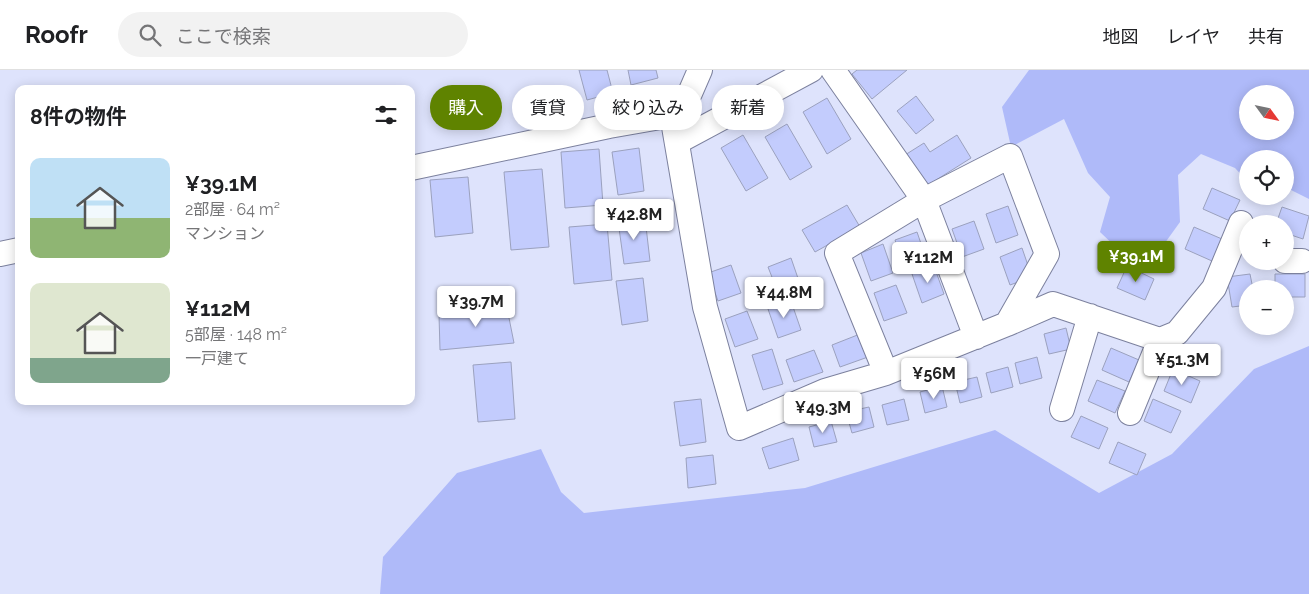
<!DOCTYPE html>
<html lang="ja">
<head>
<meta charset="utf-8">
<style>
  :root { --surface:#fff; --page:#f2f2f2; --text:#202124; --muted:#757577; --line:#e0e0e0; --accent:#5f8300 }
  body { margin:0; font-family:Raleway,"Noto Sans JP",sans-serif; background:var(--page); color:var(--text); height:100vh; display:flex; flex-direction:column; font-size:19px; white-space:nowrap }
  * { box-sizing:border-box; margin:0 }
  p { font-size:16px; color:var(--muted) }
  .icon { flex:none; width:28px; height:28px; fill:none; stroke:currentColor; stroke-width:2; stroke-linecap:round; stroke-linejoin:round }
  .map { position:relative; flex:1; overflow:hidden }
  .details { position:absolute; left:15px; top:15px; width:400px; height:320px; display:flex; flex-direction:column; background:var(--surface); border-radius:10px; box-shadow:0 2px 12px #0003 }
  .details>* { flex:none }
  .banner { position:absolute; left:430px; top:15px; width:475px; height:45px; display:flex; gap:10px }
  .needle { width:32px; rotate:123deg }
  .controls { position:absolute; left:1239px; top:15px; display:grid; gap:10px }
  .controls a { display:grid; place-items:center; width:55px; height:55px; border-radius:50%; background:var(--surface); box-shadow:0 2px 12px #0003; font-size:25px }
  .price { position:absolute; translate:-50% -42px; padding:0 11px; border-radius:5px; background:#fff; color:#222; font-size:16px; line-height:32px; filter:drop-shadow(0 1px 2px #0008) }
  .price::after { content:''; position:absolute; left:50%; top:30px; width:15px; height:11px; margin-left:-8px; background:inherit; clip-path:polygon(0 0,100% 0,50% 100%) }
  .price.active { background:var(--accent); color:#fff }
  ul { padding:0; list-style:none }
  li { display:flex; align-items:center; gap:15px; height:125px; padding:0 15px }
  li span { display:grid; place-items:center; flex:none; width:140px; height:100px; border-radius:10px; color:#555 }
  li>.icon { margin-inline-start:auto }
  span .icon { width:60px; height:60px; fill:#fffc; stroke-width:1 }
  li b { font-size:21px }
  h2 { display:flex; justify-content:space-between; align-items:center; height:60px; padding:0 15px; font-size:21px }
  .chip { padding:0 18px; border-radius:22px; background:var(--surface); box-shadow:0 2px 12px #0003; font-size:18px; line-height:45px }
  .chip.active { background:var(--accent); color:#fff }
  header { display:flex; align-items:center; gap:30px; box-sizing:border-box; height:70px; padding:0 25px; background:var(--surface); border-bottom:1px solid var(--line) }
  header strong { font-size:24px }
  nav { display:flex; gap:28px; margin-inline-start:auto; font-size:18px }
  .search { width:350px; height:45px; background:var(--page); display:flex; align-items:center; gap:12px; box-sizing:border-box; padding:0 18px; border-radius:28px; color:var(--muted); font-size:19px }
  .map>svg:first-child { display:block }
  .green { fill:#afbaf9; fill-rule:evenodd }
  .building { fill:#c3ccfd; stroke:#9ba1be }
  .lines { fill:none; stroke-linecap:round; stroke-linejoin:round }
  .minor-casing { stroke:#7c819e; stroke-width:26 }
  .minor { stroke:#fff; stroke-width:24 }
</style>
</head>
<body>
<header>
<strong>Roofr</strong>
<div class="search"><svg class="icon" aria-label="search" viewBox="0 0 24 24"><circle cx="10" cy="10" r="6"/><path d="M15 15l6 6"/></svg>ここで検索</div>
<nav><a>地図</a><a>レイヤ</a><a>共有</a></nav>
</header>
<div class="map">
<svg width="1309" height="524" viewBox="0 0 1309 524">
  <rect width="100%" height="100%" fill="#dee3fc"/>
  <path class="green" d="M1029,0H1309V129L1285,117V89H1248L1247,111L1235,98L1201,84L1178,105L1180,152L1157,184H1123L1100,162L1110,127L1088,103L1064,49L1011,77L1002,37ZM1248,24H1285V61H1248Z
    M1309,276V524H380L383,487L457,403L541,379L561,422L584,443L805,418L995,360L1099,423L1172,384L1254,299Z"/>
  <path class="building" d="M579,0H607L613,23L587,30Z
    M628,0H656L658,8L631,15Z
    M857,0H907L872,29L852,4Z
    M916,26L934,50L916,64L897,41Z
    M827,28L851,69L827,84L803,42Z
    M787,54L812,97L790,110L765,67Z
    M743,65L768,108L746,121L721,78Z
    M957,65L971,88L925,117L905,85L924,73L930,82Z
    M639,78L644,121L618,125L612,82Z
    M599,79L603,135L565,138L561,82Z
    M542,99L549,177L511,180L504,102Z
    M468,107L473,163L435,167L430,110Z
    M1212,118L1240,130L1230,151L1203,139Z
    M847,135L860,157L815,182L802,160Z
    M1008,136L1018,165L996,173L986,144Z
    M1282,137L1309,146L1303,169L1285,163V154H1276Z
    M645,148L650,191L624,194L618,151Z
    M974,151L984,179L962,187L952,159Z
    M607,154L612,210L574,214L569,157Z
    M1194,157L1222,169L1212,191L1185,179Z
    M917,162L927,191L905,199L895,170Z
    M883,174L893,203L871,211L861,183Z
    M1022,178L1032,207L1010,215L1000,187Z
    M791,188L801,217L779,225L768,197Z
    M731,195L741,223L718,231L708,203Z
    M934,196L944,224L922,233L912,204Z
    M1127,196L1154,209L1145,230L1117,218Z
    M1250,204L1253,219H1248V235L1232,237L1227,207Z
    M1275,204H1305V227H1285V219H1275Z
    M643,208L648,251L622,255L616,211Z
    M896,215L907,243L884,251L874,223Z
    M791,231L801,260L778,268L768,239Z
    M506,233L514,273L440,280L439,245Z
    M747,241L758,269L735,277L725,249Z
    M1066,258L1071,279L1049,284L1044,264Z
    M860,264L868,287L840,297L832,275Z
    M1111,278L1139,290L1129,312L1102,300Z
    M772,279L783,314L763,320L752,285Z
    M814,280L823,302L794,312L786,290Z
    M1037,287L1042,308L1020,314L1015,293Z
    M511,292L515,349L478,352L473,295Z
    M1008,297L1013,317L991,323L986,303Z
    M1173,299L1200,311L1191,333L1164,321Z
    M977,307L982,327L960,333L955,312Z
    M1097,310L1125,321L1115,343L1088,331Z
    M942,316L947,337L925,343L920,322Z
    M701,329L706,372L680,376L674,332Z
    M904,329L909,350L887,355L882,335Z
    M1153,329L1181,341L1171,363L1144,351Z
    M869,337L874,357L852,363L846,342Z
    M1081,346L1108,358L1099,379L1071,367Z
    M831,351L837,372L814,377L809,357Z
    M793,368L799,390L769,399L762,378Z
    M1118,372L1146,384L1137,405L1109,393Z
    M713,385L716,414L688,418L686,388Z"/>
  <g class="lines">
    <defs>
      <path id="minor" d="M833,0L924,130L976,267
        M672,45L705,237L739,358L825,321L886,303L1007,254L1047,184L1010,86L924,130L837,183L886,303
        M677,72L811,0
        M411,98L609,56L672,45L690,23L700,0
        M0,184L19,180
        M1285,191H1302
        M1007,254L1053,234L1160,270L1177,263L1214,218L1241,153
        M1062,339L1090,246
        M1130,343L1160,270"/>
    </defs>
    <use href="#minor" class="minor-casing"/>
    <use href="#minor" class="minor"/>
  </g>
</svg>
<div class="controls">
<a><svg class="needle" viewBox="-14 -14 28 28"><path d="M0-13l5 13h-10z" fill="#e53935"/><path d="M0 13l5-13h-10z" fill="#757577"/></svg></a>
<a><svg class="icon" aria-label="locate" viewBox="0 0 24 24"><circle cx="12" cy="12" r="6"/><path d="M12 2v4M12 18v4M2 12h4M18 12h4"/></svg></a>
<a>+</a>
<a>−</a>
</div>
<b class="price" style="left:634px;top:171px">¥42.8M</b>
<b class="price active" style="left:1136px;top:213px">¥39.1M</b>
<b class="price" style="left:928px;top:214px">¥112M</b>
<b class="price" style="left:784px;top:249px">¥44.8M</b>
<b class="price" style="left:476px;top:258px">¥39.7M</b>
<b class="price" style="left:1182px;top:316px">¥51.3M</b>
<b class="price" style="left:934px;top:330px">¥56M</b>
<b class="price" style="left:823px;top:364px">¥49.3M</b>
<div class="banner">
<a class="chip active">購入</a>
<a class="chip">賃貸</a>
<a class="chip">絞り込み</a>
<a class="chip">新着</a>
</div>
<section class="details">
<h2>8件の物件<svg class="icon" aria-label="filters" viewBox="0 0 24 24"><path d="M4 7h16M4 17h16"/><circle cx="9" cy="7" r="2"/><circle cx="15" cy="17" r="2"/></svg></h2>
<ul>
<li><span style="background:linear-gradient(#bfe0f5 60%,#8fb573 0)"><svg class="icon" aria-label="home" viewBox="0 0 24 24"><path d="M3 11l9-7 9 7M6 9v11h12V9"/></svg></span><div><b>¥39.1M</b><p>2部屋 · 64 m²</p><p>マンション</p></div></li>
<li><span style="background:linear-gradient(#dfe7d0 75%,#7fa58c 0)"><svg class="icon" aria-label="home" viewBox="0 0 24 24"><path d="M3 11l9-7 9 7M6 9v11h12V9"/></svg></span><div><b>¥112M</b><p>5部屋 · 148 m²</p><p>一戸建て</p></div></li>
</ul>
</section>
</div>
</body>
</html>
